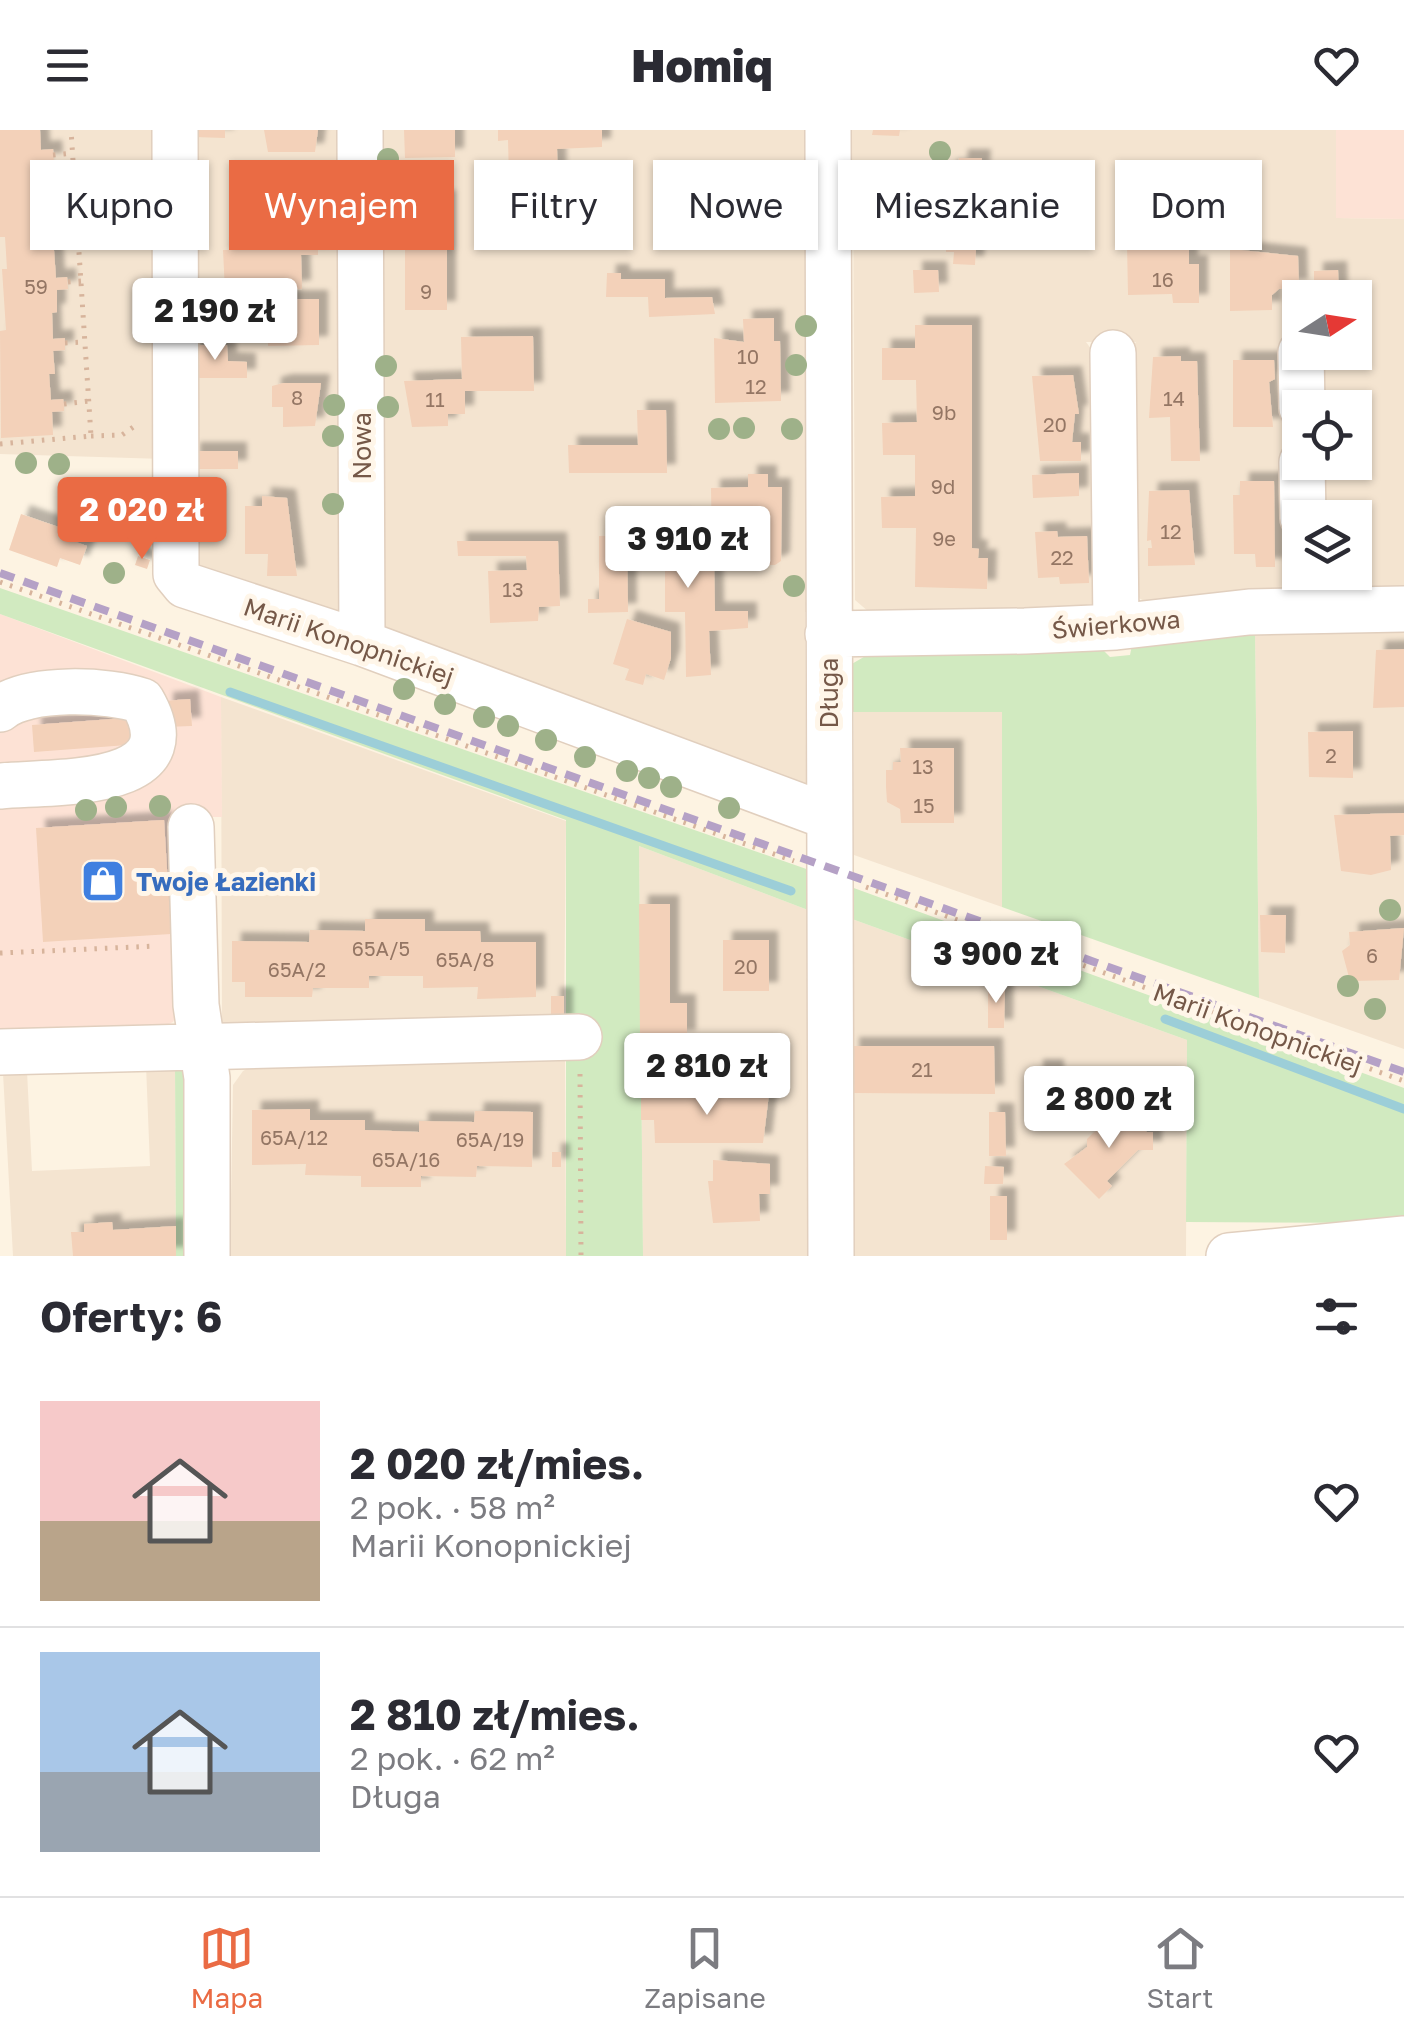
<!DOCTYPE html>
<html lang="pl">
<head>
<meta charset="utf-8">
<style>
  :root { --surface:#fff; --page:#f7f7f7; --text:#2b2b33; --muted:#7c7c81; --line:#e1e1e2; --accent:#ea6b44 }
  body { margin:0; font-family:"Golos Text",sans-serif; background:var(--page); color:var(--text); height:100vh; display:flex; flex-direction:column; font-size:38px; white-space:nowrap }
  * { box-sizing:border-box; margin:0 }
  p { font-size:32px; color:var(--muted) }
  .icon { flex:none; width:55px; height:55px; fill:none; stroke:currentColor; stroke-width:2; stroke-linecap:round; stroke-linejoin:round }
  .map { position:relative; height:1126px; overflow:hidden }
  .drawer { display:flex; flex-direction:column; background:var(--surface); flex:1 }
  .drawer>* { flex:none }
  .banner { position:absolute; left:30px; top:30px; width:1345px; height:90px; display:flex; gap:20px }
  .needle { width:65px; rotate:78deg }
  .tools { position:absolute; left:1282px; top:150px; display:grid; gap:20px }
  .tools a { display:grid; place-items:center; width:90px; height:90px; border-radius:0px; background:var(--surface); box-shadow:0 2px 8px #0004; font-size:50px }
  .price { position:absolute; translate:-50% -85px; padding:0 22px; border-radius:10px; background:#fff; color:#222; font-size:32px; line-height:65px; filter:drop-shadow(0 2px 5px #0008) }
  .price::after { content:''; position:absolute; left:50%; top:60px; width:30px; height:22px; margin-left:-15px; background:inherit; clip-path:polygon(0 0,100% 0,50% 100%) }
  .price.on { background:var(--accent); color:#fff }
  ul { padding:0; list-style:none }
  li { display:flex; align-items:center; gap:30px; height:250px; padding:0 40px }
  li+li { border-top:2px solid var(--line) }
  li span { display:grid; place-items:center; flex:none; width:280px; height:200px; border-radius:0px; color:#555 }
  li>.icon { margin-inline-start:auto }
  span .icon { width:120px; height:120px; fill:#fffc; stroke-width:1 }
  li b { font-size:42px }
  h2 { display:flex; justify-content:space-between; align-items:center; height:120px; padding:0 40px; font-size:42px }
  .tag { padding:0 35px; border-radius:0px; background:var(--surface); box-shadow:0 2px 8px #0004; font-size:35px; line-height:90px }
  .tag.on { background:var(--accent); color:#fff }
  header { display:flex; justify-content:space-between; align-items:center; height:130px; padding:0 40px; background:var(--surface); font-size:45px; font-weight:800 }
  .dock { display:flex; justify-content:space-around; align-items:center; height:140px; border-top:2px solid var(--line); background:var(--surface); font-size:28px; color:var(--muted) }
  .dock a { display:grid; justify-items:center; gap:5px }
  .dock .on { color:var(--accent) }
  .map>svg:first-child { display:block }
  .residential { fill:#f4e4d0 }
  .commercial { fill:#fde2d5 }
  .green { fill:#d1eac0 }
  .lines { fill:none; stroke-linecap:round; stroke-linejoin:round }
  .stream { stroke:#9cced8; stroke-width:9 }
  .building { fill:#f3d1b9; filter:url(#shadow) }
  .minor-casing { stroke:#e1cfbe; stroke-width:48 }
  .path { stroke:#d7b49c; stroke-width:5; stroke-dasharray:2.5 8; stroke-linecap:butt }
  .minor { stroke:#fff; stroke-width:45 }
  .rail { stroke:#b5a1c6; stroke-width:8; stroke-dasharray:15 10; stroke-linecap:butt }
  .tree { fill:#9eb189 }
  .labels { text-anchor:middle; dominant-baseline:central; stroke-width:10; stroke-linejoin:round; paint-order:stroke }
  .number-label { font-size:20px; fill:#947664 }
  .street-label { font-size:25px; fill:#755848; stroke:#fff6e9 }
  .shop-label { font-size:25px; font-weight:bold; fill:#366cbe; stroke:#fff6e9; text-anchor:start }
</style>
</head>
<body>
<header><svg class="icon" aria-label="menu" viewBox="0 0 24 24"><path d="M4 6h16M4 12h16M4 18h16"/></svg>Homiq<svg class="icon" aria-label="heart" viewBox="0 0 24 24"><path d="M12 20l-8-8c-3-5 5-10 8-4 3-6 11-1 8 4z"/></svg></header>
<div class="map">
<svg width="1404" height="1126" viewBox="0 0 1404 1126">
  <defs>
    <filter id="shadow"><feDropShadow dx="9" dy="-9" stdDeviation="2.5" flood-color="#0004"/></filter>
  </defs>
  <rect width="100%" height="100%" fill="#fdf3e2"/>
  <path class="residential" d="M0,0H342L345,468L336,489L163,426L164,329L0,324Z
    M382,0H810L814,482H805L806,658L384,506Z
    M849,0H1336L1337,88L1404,89V458L1315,457V443L1355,442V388L1315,387L1314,333L1355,332V278L1313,277V223L1355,222V168H1300V213H1289L1292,458L1146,472L1130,463L1125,229L1136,212H1086L1100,231L1101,477L869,482L855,470L853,31L849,30Z
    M1404,498V919L1259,868L1255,500Z
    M221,567L566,691L564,895L222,898Z
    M854,582H1002V777L854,725Z
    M639,716L808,780L809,1126H643Z
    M852,789L1187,910L1186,1126H851Z
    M565,926L566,1126H230L233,955L243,941L260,932Z
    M175,934L176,1126H13L3,943L27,941L32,1041L150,1036L146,935Z"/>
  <path class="commercial" d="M1336,0H1404V89L1336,88Z
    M0,484L221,567L222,687H178L184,872L173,892L149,903L15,908L0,899Z"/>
  <path class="green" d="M0,458L815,742L808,780L639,716L643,1126H566V690L0,484Z
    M1255,500L1259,868L1002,777V582H850V535L869,524L1102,519L1110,527L1130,525L1132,515Z
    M851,757L1404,958V1093L1186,1092L1187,910L852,789Z
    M186,927L190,1126H176L175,935Z"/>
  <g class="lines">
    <path class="stream" d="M230,562L791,761
      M1165,889L1404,979"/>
  </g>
  <path class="building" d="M0,0H40L41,20L53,19L54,32H42L44,59L50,58L51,81L63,80L64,92L52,93L56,148L67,147L68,159L57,160V182L52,183L53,209L65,208V220L53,221L55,244H49L51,270L63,269L64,274V281L52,282L53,305L1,308L0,201L6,200L2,139H7L5,107H0Z
    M194,0H225V8L194,7Z
    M264,0H318L315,22H268Z
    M404,0H455V27L405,28Z
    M498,0H602V17L557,19L559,94L530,95L531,115L509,111V98H504L503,50L509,49L508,10L498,11Z
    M873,0H900L899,6L872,5Z
    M959,28H982L975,135L953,134L954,122H946V112H954L956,66L946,65L948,38H958Z
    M781,64V92L735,93V65Z
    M295,65H318V125H301L302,159L263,161L264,171L250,172V161H225L223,120H274V103H281V72H295Z
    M447,69V180H405V70Z
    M672,72H705V93H671Z
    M1158,109L1189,114V134H1199V173H1173L1172,164L1128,165L1127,114H1158Z
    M1230,119L1298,126L1299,158L1279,159L1272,165V180L1230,181Z
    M913,140H938L939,162L914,163Z
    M1338,140L1339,168H1314V141Z
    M607,143H621V149H665V168L712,167L715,184L649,187L648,167H606Z
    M267,169H319V215L268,216Z
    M774,188V211H780L781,271L715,273L714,208L744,212L743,189Z
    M915,195H972V418L979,419L978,428H988L987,459L915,457L916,398H882L881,367L915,366V325H883L882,293L917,292L916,250H882V218H915Z
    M533,206L534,261H465V284H448V296L412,297L404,251L462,249L461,207Z
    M191,215H227L228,231L247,232V248H191Z
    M1181,226V231H1197L1200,331H1171L1170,287L1149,288L1153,227Z
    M1233,230H1274L1275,249L1269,252L1273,297H1233Z
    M1073,245L1079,284H1075L1072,312H1081V331H1040L1032,246Z
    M283,253H321L315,296L283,297V277H272V256Z
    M637,280H666L667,343H569L568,315H638Z
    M191,321H238V339H191Z
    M1079,343V366L1033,368L1032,345Z
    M748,344H768V357H782L781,431L775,435H748L745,421L712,416L711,358L748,357Z
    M1240,351H1274L1275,437H1256L1255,424H1234L1233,365H1240Z
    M1189,360L1195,435L1148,436V418H1152L1151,410L1147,411L1149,361Z
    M262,366L287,368L297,446H267L268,424H245V376H262Z
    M21,384L70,401L67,409L87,416L80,435L60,428L57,437L9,420Z
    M147,386L164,387L163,406H147Z
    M684,389V431L714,430L715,481H748V498L709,501L711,545L686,547L685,482H665V417L631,416V390Z
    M1057,401L1058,407L1087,406L1089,453L1060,454L1059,447L1038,448L1035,402Z
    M627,405L628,482L588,483V469H599V406Z
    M457,411H558L560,476L539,477L538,491L490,493L488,441L527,440L526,426H458Z
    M138,426L150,430L147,439L135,435Z
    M627,489L671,502V528L664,550L646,544L643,555L625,550L629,539L613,534Z
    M1404,519V577L1373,578L1376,520Z
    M190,569L192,596L165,597L164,571Z
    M139,587L141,614L34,622L32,595Z
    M1353,601V648L1309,647L1308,602Z
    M900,618H954V693H901L900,679L887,672L886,657V640H893V632H901Z
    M1404,683V705L1390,706L1391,740L1371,745L1341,741L1334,685Z
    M164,690L171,804L43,812L36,698Z
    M639,774H670V873H687V909L640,910Z
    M1260,785H1286L1285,823L1261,822Z
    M365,789H425V801H480L481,812H536V867L477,869L478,857L423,858V846H369V858H313L312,867H245V852H232V811L309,812L310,800L365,801Z
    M1404,798L1399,850L1350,851L1342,821L1350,815L1349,802Z
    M723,810H769V861H723Z
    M988,855H1005L1004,898H988Z
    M551,866H564V895L551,896Z
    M850,916H994L995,964L851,963Z
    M1034,938H1055V975L1034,974Z
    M769,964L763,1013H655L654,990H641V966Z
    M1120,976L1147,1002H1153V1020H1138L1107,1051L1112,1056L1099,1069L1064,1034L1087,1017V1009L1094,1002L1108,996L1104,992Z
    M310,979V990H365V1000L419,1002V991L474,992L475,981L533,982L532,1037L477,1036L476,1047L421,1046V1057H361V1046L305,1045L306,1034L252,1035V980Z
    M989,982H1005L1006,1026H989Z
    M552,1022H561V1037H552Z
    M713,1030L770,1034V1064H759L760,1091L713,1093L708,1051H713Z
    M985,1036L1004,1037L1003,1054H984Z
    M990,1066H1007V1110H990Z
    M112,1092L113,1100L176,1096V1126H73L71,1102H84V1094Z"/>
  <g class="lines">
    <defs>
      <path id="minor" d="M175,0L176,444L185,455L362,513L829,687
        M360,0L362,513
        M828,0L831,1126
        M1301,222L1302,278
        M1113,223L1116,497
        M1302,332L1303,388
        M828,504L1025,501L1116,497L1249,482L1404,479
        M0,579C27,556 109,559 142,571C194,660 53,651 0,656
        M191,697L196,875L207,948V1126
        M0,922L579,907
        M1229,1126L1404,1109"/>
    </defs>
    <use href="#minor" class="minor-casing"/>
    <path class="path" d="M53,25L72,23
      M63,86L119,85
      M68,152L81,151
      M65,213L84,212
      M64,274L89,271
      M91,306L122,305L139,293
      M0,314L91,306L71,0
      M0,452L794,731
      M866,757L1404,951
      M0,823L157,816
      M580,944L581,1126"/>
    <use href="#minor" class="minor"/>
    <path class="rail" d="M0,443L1404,942"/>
  </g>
  <g class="tree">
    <circle cx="940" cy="22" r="11"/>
    <circle cx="388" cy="29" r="11"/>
    <circle cx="806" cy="196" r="11"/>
    <circle cx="796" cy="235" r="11"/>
    <circle cx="386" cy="236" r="11"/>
    <circle cx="334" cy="275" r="11"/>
    <circle cx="388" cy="277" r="11"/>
    <circle cx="744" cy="298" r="11"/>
    <circle cx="719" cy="299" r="11"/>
    <circle cx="792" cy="299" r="11"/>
    <circle cx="333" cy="306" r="11"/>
    <circle cx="26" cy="333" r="11"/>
    <circle cx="59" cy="334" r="11"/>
    <circle cx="333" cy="374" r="11"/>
    <circle cx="75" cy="397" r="11"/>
    <circle cx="114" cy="443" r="11"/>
    <circle cx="794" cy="456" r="11"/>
    <circle cx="404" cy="559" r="11"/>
    <circle cx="445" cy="574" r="11"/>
    <circle cx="484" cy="587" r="11"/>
    <circle cx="508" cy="596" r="11"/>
    <circle cx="546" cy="610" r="11"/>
    <circle cx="585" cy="627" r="11"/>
    <circle cx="627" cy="641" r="11"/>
    <circle cx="649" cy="648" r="11"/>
    <circle cx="671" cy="657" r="11"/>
    <circle cx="160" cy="676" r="11"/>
    <circle cx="116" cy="677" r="11"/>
    <circle cx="729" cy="678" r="11"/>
    <circle cx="86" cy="680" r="11"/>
    <circle cx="1390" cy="780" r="11"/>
    <circle cx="1348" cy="856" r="11"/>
    <circle cx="1375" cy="879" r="11"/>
  </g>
  <defs>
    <symbol id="shop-square" viewBox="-11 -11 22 22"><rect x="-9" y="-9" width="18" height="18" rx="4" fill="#3f7fe0" stroke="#fff6e9"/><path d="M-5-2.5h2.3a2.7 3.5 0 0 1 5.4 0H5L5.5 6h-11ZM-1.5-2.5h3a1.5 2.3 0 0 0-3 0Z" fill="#fff"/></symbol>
  </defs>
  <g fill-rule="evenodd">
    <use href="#shop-square" x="78" y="726" width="50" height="50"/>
  </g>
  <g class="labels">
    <g class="number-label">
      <text x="1163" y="149">16</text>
      <text x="36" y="156">59</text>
      <text x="426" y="161">9</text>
      <text x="748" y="226">10</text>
      <text x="756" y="256">12</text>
      <text x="297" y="267">8</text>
      <text x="1174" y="268">14</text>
      <text x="435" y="269">11</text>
      <text x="944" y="282">9b</text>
      <text x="1055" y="294">20</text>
      <text x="943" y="356">9d</text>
      <text x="1171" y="401">12</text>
      <text x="944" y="408">9e</text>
      <text x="1062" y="427">22</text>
      <text x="513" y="459">13</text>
      <text x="1331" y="625">2</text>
      <text x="923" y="636">13</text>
      <text x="924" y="675">15</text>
      <text x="381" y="818">65A/5</text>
      <text x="1372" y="825">6</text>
      <text x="465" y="829">65A/8</text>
      <text x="746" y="836">20</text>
      <text x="297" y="839">65A/2</text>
      <text x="922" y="939">21</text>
      <text x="294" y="1007">65A/12</text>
      <text x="490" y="1009">65A/19</text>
      <text x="406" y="1029">65A/16</text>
    </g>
    <g class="street-label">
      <text transform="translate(361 316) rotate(-90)">Nowa</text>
      <text transform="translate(1116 494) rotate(-5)">Świerkowa</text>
      <text transform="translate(349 511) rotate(19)">Marii Konopnickiej</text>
      <text transform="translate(828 563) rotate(-90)">Długa</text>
      <text transform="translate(1258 898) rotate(20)">Marii Konopnickiej</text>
    </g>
    <g class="shop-label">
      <text x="136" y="751">Twoje Łazienki</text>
    </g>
  </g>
</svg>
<div class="tools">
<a><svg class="needle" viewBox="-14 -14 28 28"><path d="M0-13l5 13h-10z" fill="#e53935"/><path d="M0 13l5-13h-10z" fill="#7c7c81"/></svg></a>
<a><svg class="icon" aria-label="locate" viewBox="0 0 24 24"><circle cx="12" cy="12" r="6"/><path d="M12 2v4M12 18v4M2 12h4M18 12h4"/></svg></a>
<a><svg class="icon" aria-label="layers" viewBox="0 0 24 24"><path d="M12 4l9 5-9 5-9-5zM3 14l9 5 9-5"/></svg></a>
</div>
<b class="price" style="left:215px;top:233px">2 190 zł</b>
<b class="price on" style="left:142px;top:432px">2 020 zł</b>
<b class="price" style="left:688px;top:461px">3 910 zł</b>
<b class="price" style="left:996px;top:876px">3 900 zł</b>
<b class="price" style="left:707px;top:988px">2 810 zł</b>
<b class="price" style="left:1109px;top:1021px">2 800 zł</b>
<div class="banner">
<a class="tag">Kupno</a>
<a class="tag on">Wynajem</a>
<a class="tag">Filtry</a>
<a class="tag">Nowe</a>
<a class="tag">Mieszkanie</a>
<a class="tag">Dom</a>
</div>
</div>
<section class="drawer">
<h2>Oferty: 6<svg class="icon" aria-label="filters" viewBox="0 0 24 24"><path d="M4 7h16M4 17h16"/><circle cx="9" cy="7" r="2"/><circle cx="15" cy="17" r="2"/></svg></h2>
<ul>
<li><span style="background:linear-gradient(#f6c9c9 60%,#b9a48a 0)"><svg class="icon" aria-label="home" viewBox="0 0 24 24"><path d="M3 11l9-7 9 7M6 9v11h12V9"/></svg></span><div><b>2 020 zł/mies.</b><p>2 pok. · 58 m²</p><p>Marii Konopnickiej</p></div><svg class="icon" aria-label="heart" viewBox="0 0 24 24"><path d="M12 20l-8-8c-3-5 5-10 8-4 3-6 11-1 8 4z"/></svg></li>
<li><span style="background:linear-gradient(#a9c7e8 60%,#9aa5b1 0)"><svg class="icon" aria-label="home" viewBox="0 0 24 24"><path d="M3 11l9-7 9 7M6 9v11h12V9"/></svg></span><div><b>2 810 zł/mies.</b><p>2 pok. · 62 m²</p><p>Długa</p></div><svg class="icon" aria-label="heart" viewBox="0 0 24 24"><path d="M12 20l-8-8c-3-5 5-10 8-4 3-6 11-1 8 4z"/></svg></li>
</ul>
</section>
<nav class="dock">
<a class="on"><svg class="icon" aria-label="map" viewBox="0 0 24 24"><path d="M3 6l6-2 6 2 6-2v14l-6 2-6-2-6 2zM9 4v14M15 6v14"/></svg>Mapa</a>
<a><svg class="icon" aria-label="saved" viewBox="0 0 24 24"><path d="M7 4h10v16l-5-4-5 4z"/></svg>Zapisane</a>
<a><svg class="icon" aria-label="home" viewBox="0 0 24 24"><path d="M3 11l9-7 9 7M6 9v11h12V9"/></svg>Start</a>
</nav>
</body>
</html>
